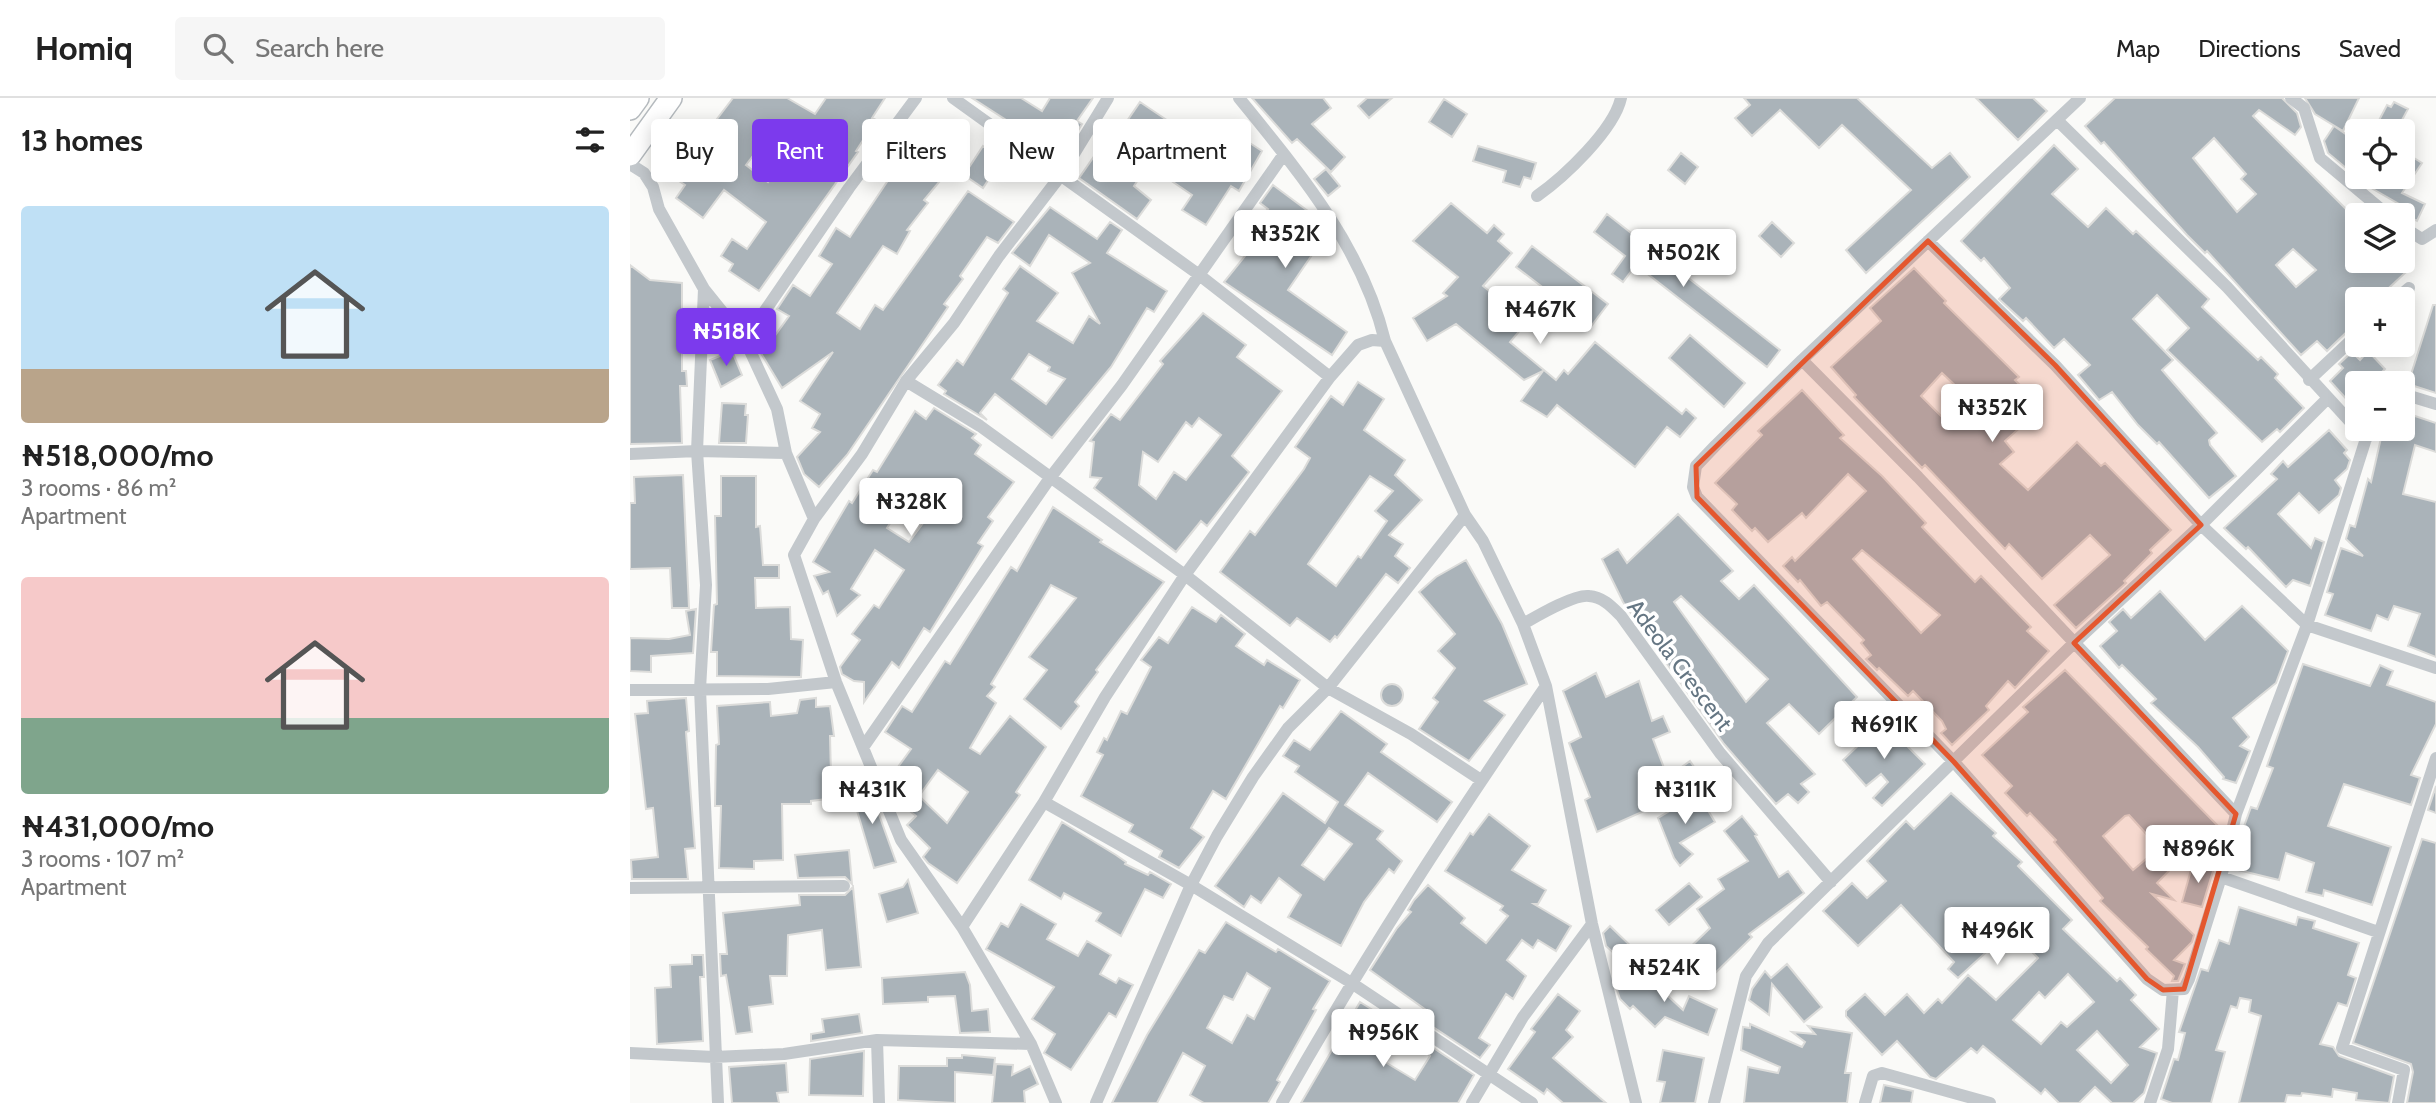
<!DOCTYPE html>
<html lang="en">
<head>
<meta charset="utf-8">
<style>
  :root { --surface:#fff; --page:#f6f6f6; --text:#222; --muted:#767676; --line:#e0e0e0; --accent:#7c3aed }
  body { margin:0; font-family:Cabin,sans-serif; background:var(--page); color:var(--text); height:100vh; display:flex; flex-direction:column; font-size:26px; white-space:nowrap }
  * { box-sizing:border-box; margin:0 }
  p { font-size:23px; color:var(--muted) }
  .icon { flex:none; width:38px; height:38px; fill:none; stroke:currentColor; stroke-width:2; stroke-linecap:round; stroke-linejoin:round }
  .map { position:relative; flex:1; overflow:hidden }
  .panel { display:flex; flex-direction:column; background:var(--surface); width:630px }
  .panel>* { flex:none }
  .top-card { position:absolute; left:21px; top:21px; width:665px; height:63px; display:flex; gap:14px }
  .buttons { position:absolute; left:1715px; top:21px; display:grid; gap:14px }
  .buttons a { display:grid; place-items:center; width:70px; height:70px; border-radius:7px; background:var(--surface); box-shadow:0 4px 18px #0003; font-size:35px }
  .price { position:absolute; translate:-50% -60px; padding:0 16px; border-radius:7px; background:#fff; color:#222; font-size:23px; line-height:46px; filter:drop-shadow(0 2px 4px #0008) }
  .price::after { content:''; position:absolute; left:50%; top:42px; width:21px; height:16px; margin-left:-10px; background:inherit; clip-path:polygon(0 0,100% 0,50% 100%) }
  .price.active { background:var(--accent); color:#fff }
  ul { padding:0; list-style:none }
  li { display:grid; align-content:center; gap:14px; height:371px; padding:0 21px }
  li span { display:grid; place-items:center; height:217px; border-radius:7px; color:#555 }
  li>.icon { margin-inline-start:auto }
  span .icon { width:126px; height:126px; fill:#fffc; stroke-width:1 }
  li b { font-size:30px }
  h2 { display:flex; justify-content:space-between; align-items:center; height:84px; padding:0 21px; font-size:30px }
  .pill { padding:0 24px; border-radius:7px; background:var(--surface); box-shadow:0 4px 18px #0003; font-size:24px; line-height:63px }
  .pill.active { background:var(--accent); color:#fff }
  header { display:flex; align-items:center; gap:42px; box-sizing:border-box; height:98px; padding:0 35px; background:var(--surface); border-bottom:2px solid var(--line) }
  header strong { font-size:33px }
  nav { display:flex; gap:38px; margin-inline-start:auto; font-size:24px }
  .search { width:490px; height:63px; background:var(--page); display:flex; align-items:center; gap:18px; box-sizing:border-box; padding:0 24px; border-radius:7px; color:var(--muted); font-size:26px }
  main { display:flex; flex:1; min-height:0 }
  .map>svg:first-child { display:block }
  .building { fill:#aab3b9; stroke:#dcdcda; stroke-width:2; fill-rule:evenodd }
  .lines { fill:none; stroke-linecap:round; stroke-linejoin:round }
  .primary-casing { stroke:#b5babe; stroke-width:24 }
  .street { stroke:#c3c8cc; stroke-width:12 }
  .primary { stroke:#fff; stroke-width:21 }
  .marked { fill:#e4572e; fill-opacity:0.2; stroke:#e4572e; stroke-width:5; stroke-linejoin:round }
  .labels { text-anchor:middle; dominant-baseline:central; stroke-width:7; stroke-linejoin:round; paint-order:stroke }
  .street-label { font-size:23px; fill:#657683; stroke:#fff }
</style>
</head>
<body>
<header>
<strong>Homiq</strong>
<div class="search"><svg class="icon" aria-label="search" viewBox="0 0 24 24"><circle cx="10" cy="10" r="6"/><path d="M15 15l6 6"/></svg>Search here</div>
<nav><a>Map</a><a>Directions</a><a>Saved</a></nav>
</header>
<main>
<section class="panel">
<h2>13 homes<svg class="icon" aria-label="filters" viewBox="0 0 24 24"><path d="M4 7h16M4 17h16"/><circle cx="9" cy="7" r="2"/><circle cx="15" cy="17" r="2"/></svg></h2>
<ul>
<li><span style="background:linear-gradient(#bfe0f5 75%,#b9a48a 0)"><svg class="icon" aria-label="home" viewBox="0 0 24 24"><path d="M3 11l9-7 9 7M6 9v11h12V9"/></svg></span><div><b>₦518,000/mo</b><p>3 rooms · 86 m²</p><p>Apartment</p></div></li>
<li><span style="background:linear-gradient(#f6c9c9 65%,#7fa58c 0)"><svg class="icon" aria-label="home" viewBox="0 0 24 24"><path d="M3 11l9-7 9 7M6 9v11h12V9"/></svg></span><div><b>₦431,000/mo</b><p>3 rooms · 107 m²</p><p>Apartment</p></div></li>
</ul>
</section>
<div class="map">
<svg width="1806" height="1005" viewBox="0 0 1806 1005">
  <rect width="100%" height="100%" fill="#fafaf8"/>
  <path class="building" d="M103,0H157L185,16L196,0H255L242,20L246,22L226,53L228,54L129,193L99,173L103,166L91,158L102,141L117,151L136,124L94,92L73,120L46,100L55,87L49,83L67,60L61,55ZM145,29L168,44L138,84L116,67Z
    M342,0H391L412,13L420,0H463L447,23L452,26L429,63L394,41L398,36Z
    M622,0H693L701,10L682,26L715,59L701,74L667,41L662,45Z
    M737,0H762L739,20L728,8Z
    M1114,0H1227L1302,70L1320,55L1340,79L1236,175L1216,152L1281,92L1212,27L1189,50L1150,12L1122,38L1105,20L1120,7Z
    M1346,0H1403L1417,13L1388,42Z
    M1485,0H1652L1667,15L1671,29L1665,37L1629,12L1623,18L1727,122V163H1763L1775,175L1747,201H1727V224L1697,253L1687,243L1671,257L1577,153L1575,155L1557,137L1474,44L1471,46L1455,28ZM1584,40L1616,76L1611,81L1626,96L1607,114L1563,60ZM1663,151L1686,172L1666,189L1646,167Z
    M1675,0H1729L1713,33L1685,16Z
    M814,1L837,16L822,39L799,24Z
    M510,4L565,41L575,28L601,49L609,38L632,53L609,93L601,88L576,127L552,112L562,97L518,67L504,88L521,102L507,121L449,80L465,57L471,61Z
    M1764,4L1778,11L1766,33H1756L1746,28L1757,7L1761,9Z
    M1704,28L1727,44V74L1718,68L1716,70L1698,55L1694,43Z
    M297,42L325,65L294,102L298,105L277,132L280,133L267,156L253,148L207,215L230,231L245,207L253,212L338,93L384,124L368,145L357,139L330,178L333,181L314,206L318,209L217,357L189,389L174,376L167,359L190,334L182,330L190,316L170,303L203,254L152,290L129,252L141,243L159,218L147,211L163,187L180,198L202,166L189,158L206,130L220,139L261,78L265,80Z
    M1424,47L1448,71L1422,96L1458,129L1476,110L1503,136L1506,133L1579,201L1572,209L1628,262L1631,259L1648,276L1645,280L1674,310L1650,334L1647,331L1632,344L1537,252L1559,230L1527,197L1503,221L1543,262L1532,272L1587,335L1579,342L1580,347L1606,378L1579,400L1529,344L1527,346L1508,327L1482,294L1469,302L1448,277L1460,267L1434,241L1424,250L1396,220L1393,223L1369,201L1380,190L1354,160L1351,163L1331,143Z
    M353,48L372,61L353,90L334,77Z
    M848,48L906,65L901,81L894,79L890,89L873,84L876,73L843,63Z
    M1773,53L1792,65L1772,95L1795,106L1787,123L1771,115L1774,109L1736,87L1741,79H1773Z
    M1051,55L1068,69L1055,86L1038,72Z
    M696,71L710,88L698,98L684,81Z
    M643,87L686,119L681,127L695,138L658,192L717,234L702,257L594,184L644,122L634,115L638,111L630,105Z
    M821,105L857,135L864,127L874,136L868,143L882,155L853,188L897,224L880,244L926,282L934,272L938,276L965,244L1052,316L1056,311L1066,320L1050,339L1037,329L1005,369L927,307L917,319L891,303L913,273L894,282L826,226L797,243L783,220L817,198L813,195L828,179L783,143Z
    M420,109L467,141L480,124L492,132L477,155L537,193L524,214L517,210L481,269L422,340L365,296L350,315L357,322L314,296L316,293L308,287L327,262L333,267L378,195L373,191L390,168L428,195L407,223L443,245L459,218L470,226L442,175L460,165L419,137L400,168L382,155ZM399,256L420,269L418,273L435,281L416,306L382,281Z
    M977,116L1150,252L1137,269L1006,167L993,184L982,176L995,158L964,134Z
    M1142,124L1164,145L1151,159L1129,138Z
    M902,148L978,206L962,227L886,169Z
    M0,167L20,182L52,185V273H56L57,288H50L52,345L0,346Z
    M1284,170L1316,203L1314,205L1389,279L1385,282L1412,310L1375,343L1384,354L1370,366L1398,392L1447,344L1471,368L1475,365L1541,432L1520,452L1522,455L1494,483L1496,485L1446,530L1424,507L1480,457L1460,437L1412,481L1379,446L1375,451L1295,367L1292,370L1224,299L1226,297L1201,269L1251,223L1240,210ZM1312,275L1347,308L1322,329L1291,298Z
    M1803,207H1806V295L1778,286Z
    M573,215L616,247L607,259L652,293L602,358L619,374L577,428L571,423L546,454L464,390L471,380L460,379L464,344L460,343L481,316L490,322L533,266L530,263ZM569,320L591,337L556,382L544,374L526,401L509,387L513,354L528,364L556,324L562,329Z
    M1060,237L1115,285L1094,309L1039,260Z
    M102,253L112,277L91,289L80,262Z
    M1738,253L1755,271L1741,285H1727V298L1720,305L1700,283L1713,270L1709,266L1722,254L1730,262Z
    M728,284L754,301L734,332L775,362L765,377L792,402L759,437L773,446L765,458L780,470L768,485L756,476L707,540L705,538L700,544L667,520L660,528L590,474L620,433L625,437L674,371L680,360L665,349L701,298L713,307ZM740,378L763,393L745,413L757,423L731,460L728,458L706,488L678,466Z
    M1172,292L1214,337L1210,340L1252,378L1296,425L1292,429L1345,484L1351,478L1401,529L1397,533L1419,553L1385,590L1378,583L1356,608L1359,612L1322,647L1311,635L1316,631L1312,623L1283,593L1278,598L1249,570L1247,572L1236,561L1241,557L1231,545L1234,542L1197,504L1191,508L1170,482L1168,484L1153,468L1162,459L1165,463L1236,393L1218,376L1176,420L1172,415L1138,444L1125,430L1122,433L1102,412L1107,406L1085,385L1132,337L1128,333ZM1232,452L1310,517L1291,535L1223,461Z
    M92,305L116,306L115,317H118L116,345H89Z
    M304,310L346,336L342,340L351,347L345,356L384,384L358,419L363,423L348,445L353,448L300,534L294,530L269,570L262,564L234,604V584L224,583L212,576L210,569L230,542L222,536L244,507L249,510L274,472L245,452L221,491L230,497L207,518L198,493L193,496L184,478L199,474L183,464L219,403L222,405L243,372L247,374L285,313L296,321ZM285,387L311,401L279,444L257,430Z
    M1773,314L1806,325V354L1785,347L1773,396L1806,404V559L1778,548L1790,516L1764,508L1758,522L1747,517L1741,533L1695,517L1703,496L1697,494L1711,450L1733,458L1716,441L1720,427L1725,429L1738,381L1741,384L1753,331H1773Z
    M1699,332L1717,352L1714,355L1720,362L1717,371L1705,382L1711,390L1709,397L1689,415L1669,395L1648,416L1681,450L1685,440L1694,444L1680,488L1663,482L1656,489L1618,449L1616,451L1594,430L1647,381L1641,376L1653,363L1658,369Z
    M53,377L59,510H42L40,470L0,471V405H5L4,379Z
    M91,378H126V429L130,428L133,467H149V480H125L126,510L160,509L161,541L173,542L171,579L87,578V554H81L84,507L87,506L85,418H91Z
    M423,409L472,442L470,444L534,484L466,572L468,574L445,604L449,608L431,631L394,601L417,572L399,559L446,500L421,487L361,586L365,589L357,598L366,605L340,650L350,656L380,618L416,649L386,694L390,697L327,785L298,765L293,759L300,750L277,727L286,718L270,705L280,694L260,680L281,651L255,634L272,608L282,614L315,563L320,566L381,469L387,473ZM308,672L338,694L317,725L289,698Z
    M1048,416L1103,473L1091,483L1109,501L1124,487L1227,599L1189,636L1159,606L1137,625L1185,676L1171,686L1179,694L1168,705L1158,696L1146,706L1094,646L993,504L972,461L988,451L997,465ZM1051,498L1138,581L1116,604L1044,504Z
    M836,462L872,526L897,586L855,603L875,617L839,663L789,631L808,604L803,600L825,570L808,553L825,536L789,494L806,479Z
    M1530,493L1575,542L1612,508L1658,553L1646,585L1603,620L1619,639L1610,648L1620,653L1606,685L1593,681L1594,679L1568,649L1521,605L1526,601L1492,567L1489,570L1470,548L1487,533L1479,524L1493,511L1501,520Z
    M562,509L586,524L591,517L615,536L606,548L634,567L637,562L670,582L653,610L650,608L596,701L583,693L561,730L574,739L549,770L529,759L532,753L499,734L503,727L451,698L473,657L467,654L474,640L477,642L491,613L497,616L521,569L511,562L529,539L538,545Z
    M66,511L63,555L21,558V574L0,573V540L39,541L60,537L56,513Z
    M1673,566L1740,588L1750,567L1763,573L1757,587L1806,604V626L1781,677L1790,680L1781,707L1714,686L1698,728L1761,749L1742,807L1694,792L1693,798L1676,794L1684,765L1656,755L1649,782L1608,772L1618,736L1612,734L1621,709L1627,711L1643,670L1637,668Z
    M1435,572L1588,728L1568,746L1569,742L1527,785L1544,802L1522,796L1564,837L1562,844L1544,862L1555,866L1548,883H1542L1544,878L1516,851L1518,849L1470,803L1473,800L1424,744L1426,742L1400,715L1397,718L1375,695L1382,688L1352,657L1398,614L1393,609ZM1499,717L1529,750L1503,772L1473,738L1495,718Z
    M966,575L976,599L1009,583L1022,623L1033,618L1040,634L1023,641L1039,683L1024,691L1030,706L967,734L955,702L960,699L939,645L951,639L933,593Z
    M751 597a11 11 0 1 1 22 0a11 11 0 1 1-22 0Z
    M56,600L59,633L56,634L65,750L55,751L58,781H2L1,762L28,759L23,710L16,711L5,616L18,615L17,603Z
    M186,600V609L200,608L204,638H200L201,677L212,675L214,699L181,703V706H152L153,762L124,763V771L89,770L91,708H85L86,647L89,646L87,608L140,604L141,618L167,615L170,602Z
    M711,613L757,646L751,654L822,704L807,724L738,675L715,707L753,733L747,741L772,763L764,775L759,771L734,804L711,848L658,819L671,797L649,780L631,805L621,798L614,809L585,788L653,695L695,725L708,704L665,674L669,668L653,658L664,642L680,652ZM699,730L722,746L694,782L672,767Z
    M1257,620L1275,641L1272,643L1295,666L1252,708L1243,700L1258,684L1251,676L1236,688L1213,662Z
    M1060,663L1073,682L1055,695L1042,676Z
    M237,683L266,764L244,770L220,689Z
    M1806,688V715L1798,712Z
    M1321,695L1366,735L1363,738L1392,764L1388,768L1442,822L1433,831L1487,883L1490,880L1506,897L1501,902L1529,931L1510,949L1527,955L1514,995L1503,1005H1482L1465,989L1449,1005H1429L1415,991L1411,996L1353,948L1347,955L1341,950L1306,981L1300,979L1267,943L1252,957L1216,918V913L1235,896L1255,917L1277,896L1294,915L1308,901L1312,905L1338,877L1366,902L1408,860L1389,841L1371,857L1363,848L1328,880L1318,871L1324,864L1271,807L1228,848L1193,813L1222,785L1237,800L1256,783L1237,763L1276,723L1284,731ZM1438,876L1464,904L1437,929L1431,924L1411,946L1383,922L1409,894L1415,900ZM1467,933L1498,967L1481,985L1447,952Z
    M1068,696L1085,724L1050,745L1063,756L1050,768L1044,760L1028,720Z
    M859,716L900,748L882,772L916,792L908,806H904L941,828L926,853L908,842L903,850L892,842L877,862L896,878L883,901L876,896L849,940L860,947L850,960L797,925L800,922L792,917L796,912L740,872L767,830L781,814L778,812L784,802L798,787L835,820L831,825L856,845L878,818L870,812L873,808L815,773L840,735L843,737Z
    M1112,718L1127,737L1125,738L1149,779L1158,773L1174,795L1119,836L1122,839L1074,886L1049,860L1080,830L1067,811L1094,791L1088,781L1118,763L1094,733Z
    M432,724L486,757L496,764L495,766L518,777L520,774L541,786L533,800L515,791L491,838L466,823L471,815L434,795L431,801L399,782Z
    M1792,741L1806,745V1005H1777L1783,974L1781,966L1723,945Z
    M219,752L222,786L215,779L168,780L165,757Z
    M1563,765L1584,770L1572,809L1552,804Z
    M278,782L288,815L257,824L249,796L273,789Z
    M1059,785L1072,799L1039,827L1026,812Z
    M223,789L231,869L196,872L192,832L158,837L157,878H140L143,906L119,909L122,934L106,936L96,877L91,878L90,856H97L93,815L170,807L169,797H215Z
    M391,806L426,826L417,841L448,858L457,843L481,857L470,876L486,885L489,880L503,887L486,919L479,915L441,972L414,955L425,936L402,921L424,889L356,851L371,825L378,829Z
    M1609,809L1666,827L1668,819L1685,823L1683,830L1729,845L1718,877L1726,880L1717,908L1708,905L1690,946L1703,949L1709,958L1764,978L1759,1005L1726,1002L1727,995L1703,991L1702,999L1672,995L1671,998L1657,997L1655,1005H1609L1631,918L1619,914L1621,902L1610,900L1607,910L1601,908L1586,952L1595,954L1581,1005H1542L1531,1001L1544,961L1548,962L1555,935L1549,934L1571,871L1578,873L1589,842L1599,846Z
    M596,824L646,854L648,851L700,883L683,911L686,912L647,982L650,984L638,1005H574L560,997L575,968L553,955L527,1005H482L517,937L569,852L575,855ZM617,875L640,890L624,921L617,917L602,945L577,930L594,898L603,902Z
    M980,828L1009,856L998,868L976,848L973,835Z
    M62,857H73L74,879H70L73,943L27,946L25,890L41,889L40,867L62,866Z
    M1157,866L1192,909L1174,924L1142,886L1139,917L1119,902L1122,891L1135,873L1141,880Z
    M1008,870L1053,912L1059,898L1087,911L1078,937L1035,919L1025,929L1003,908L1000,911L990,901L987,892Z
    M335,874L340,887L342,913L358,911L360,934L330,935L325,898L298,899V904L253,906L252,880Z
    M928,896L950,913L936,932L943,939L923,960L976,1005H933L917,991L914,996L878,971L905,934L901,931Z
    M730,904L765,926L763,929L772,934L755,964L785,982L800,958L783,945L787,939L844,977L828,1005H671Z
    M229,916L232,935L181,943V936L194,934L192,921Z
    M1120,926L1172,949L1175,944L1162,934L1185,936L1178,928L1222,935L1215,975H1221L1217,1005H1114L1118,969L1148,975L1150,969L1111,952L1113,929L1120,930Z
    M1033,952L1074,960L1065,1005H1030L1035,984L1027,983Z
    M234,953L233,998L179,997L180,961Z
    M332,957L365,960L363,977L325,974V1005L268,1002L269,968H317V960H332Z
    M156,965L158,994L147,995L149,1005H102L99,969Z
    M366,966L383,967L382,977L400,968L408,986L394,993L395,1005H362Z
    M1254,987L1283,993L1281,1005H1250Z"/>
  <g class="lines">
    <defs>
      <path id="primary" d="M0,11L8,0
        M0,57L41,0"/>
    </defs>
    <use href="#primary" class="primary-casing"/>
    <path class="street" d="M323,0L568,176L700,279
      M609,0C669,74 732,148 755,243
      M1450,0L1172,262L1086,347L1066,368L1063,389L1067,399L1324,664L1517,881L1533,892L1554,891L1559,881L1591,779L1606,716L1677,527L1739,331
      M1661,0L1674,10L1690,60L1758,117
      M1428,23L1597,189L1736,341
      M0,66L14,75L23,89L29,111L74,191L115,242L147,311L156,355L184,421L164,457L206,584L271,742L332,829L401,946L426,1005
      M907,98C934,79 984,32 991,0
      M1773,129L1792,141L1806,132
      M1298,143L1425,267L1571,427L1677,527L1806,570
      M74,191L67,353L76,487L70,591L88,1005
      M1766,201L1779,190
      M115,242L219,90L286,0
      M1172,262L1288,379L1606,716
      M1679,282L1727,237
      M276,283L350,328L555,477L698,590L781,636L851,682
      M1773,296L1806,306
      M0,356L67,353L156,355
      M184,421L232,356L276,283L324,225L369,158L431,77L478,0
      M893,526C907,518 944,496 959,498C973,499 982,509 991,518L1090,655L1201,784
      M0,592L138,591L206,584
      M234,648L420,380L492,287L654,56
      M414,704L561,787L720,884L902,1005
      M1591,779L1748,834
      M0,790L214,788
      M332,829L414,704L475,599L555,477L700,279L728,247L742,242L755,243L835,417L853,443L893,526L916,588L962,826L1006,1005
      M247,942L249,1005
      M0,955L84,959L154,956L247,942L401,946
      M466,1005L561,787L587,738L623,679L658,630L698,590L835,417
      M652,1005C733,861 822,724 916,588
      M842,1005L893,919L962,826
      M1084,1005L1116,878L1138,845L1444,545L1571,427L1697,301
      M1235,1005L1243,978L1252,975L1360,1005
      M1520,1005L1538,951L1543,892
      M1768,1005L1774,972L1712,950L1806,660"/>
    <use href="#primary" class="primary"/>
  </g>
  <path class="marked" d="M1298,143L1425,267L1571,427L1444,545L1606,716L1554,891L1533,892L1517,881L1324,664L1067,399L1066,368Z"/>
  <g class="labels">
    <g class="street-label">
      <text transform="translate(1050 567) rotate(53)">Adeola Crescent</text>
    </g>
  </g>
</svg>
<div class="buttons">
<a><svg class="icon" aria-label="locate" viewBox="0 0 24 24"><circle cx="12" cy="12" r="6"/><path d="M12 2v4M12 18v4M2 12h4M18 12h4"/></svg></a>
<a><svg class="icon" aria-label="layers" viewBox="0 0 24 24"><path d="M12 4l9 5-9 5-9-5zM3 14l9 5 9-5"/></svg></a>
<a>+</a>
<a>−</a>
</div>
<b class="price" style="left:655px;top:172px">₦352K</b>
<b class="price" style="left:1053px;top:191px">₦502K</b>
<b class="price" style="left:910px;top:248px">₦467K</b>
<b class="price active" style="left:96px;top:270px">₦518K</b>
<b class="price" style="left:1362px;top:346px">₦352K</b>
<b class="price" style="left:281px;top:440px">₦328K</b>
<b class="price" style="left:1254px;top:663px">₦691K</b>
<b class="price" style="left:242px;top:728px">₦431K</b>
<b class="price" style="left:1055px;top:728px">₦311K</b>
<b class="price" style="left:1568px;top:787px">₦896K</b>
<b class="price" style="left:1367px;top:869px">₦496K</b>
<b class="price" style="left:1034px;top:906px">₦524K</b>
<b class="price" style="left:753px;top:971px">₦956K</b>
<div class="top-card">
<a class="pill">Buy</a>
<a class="pill active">Rent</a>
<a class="pill">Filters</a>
<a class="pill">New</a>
<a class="pill">Apartment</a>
</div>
</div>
</main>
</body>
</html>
